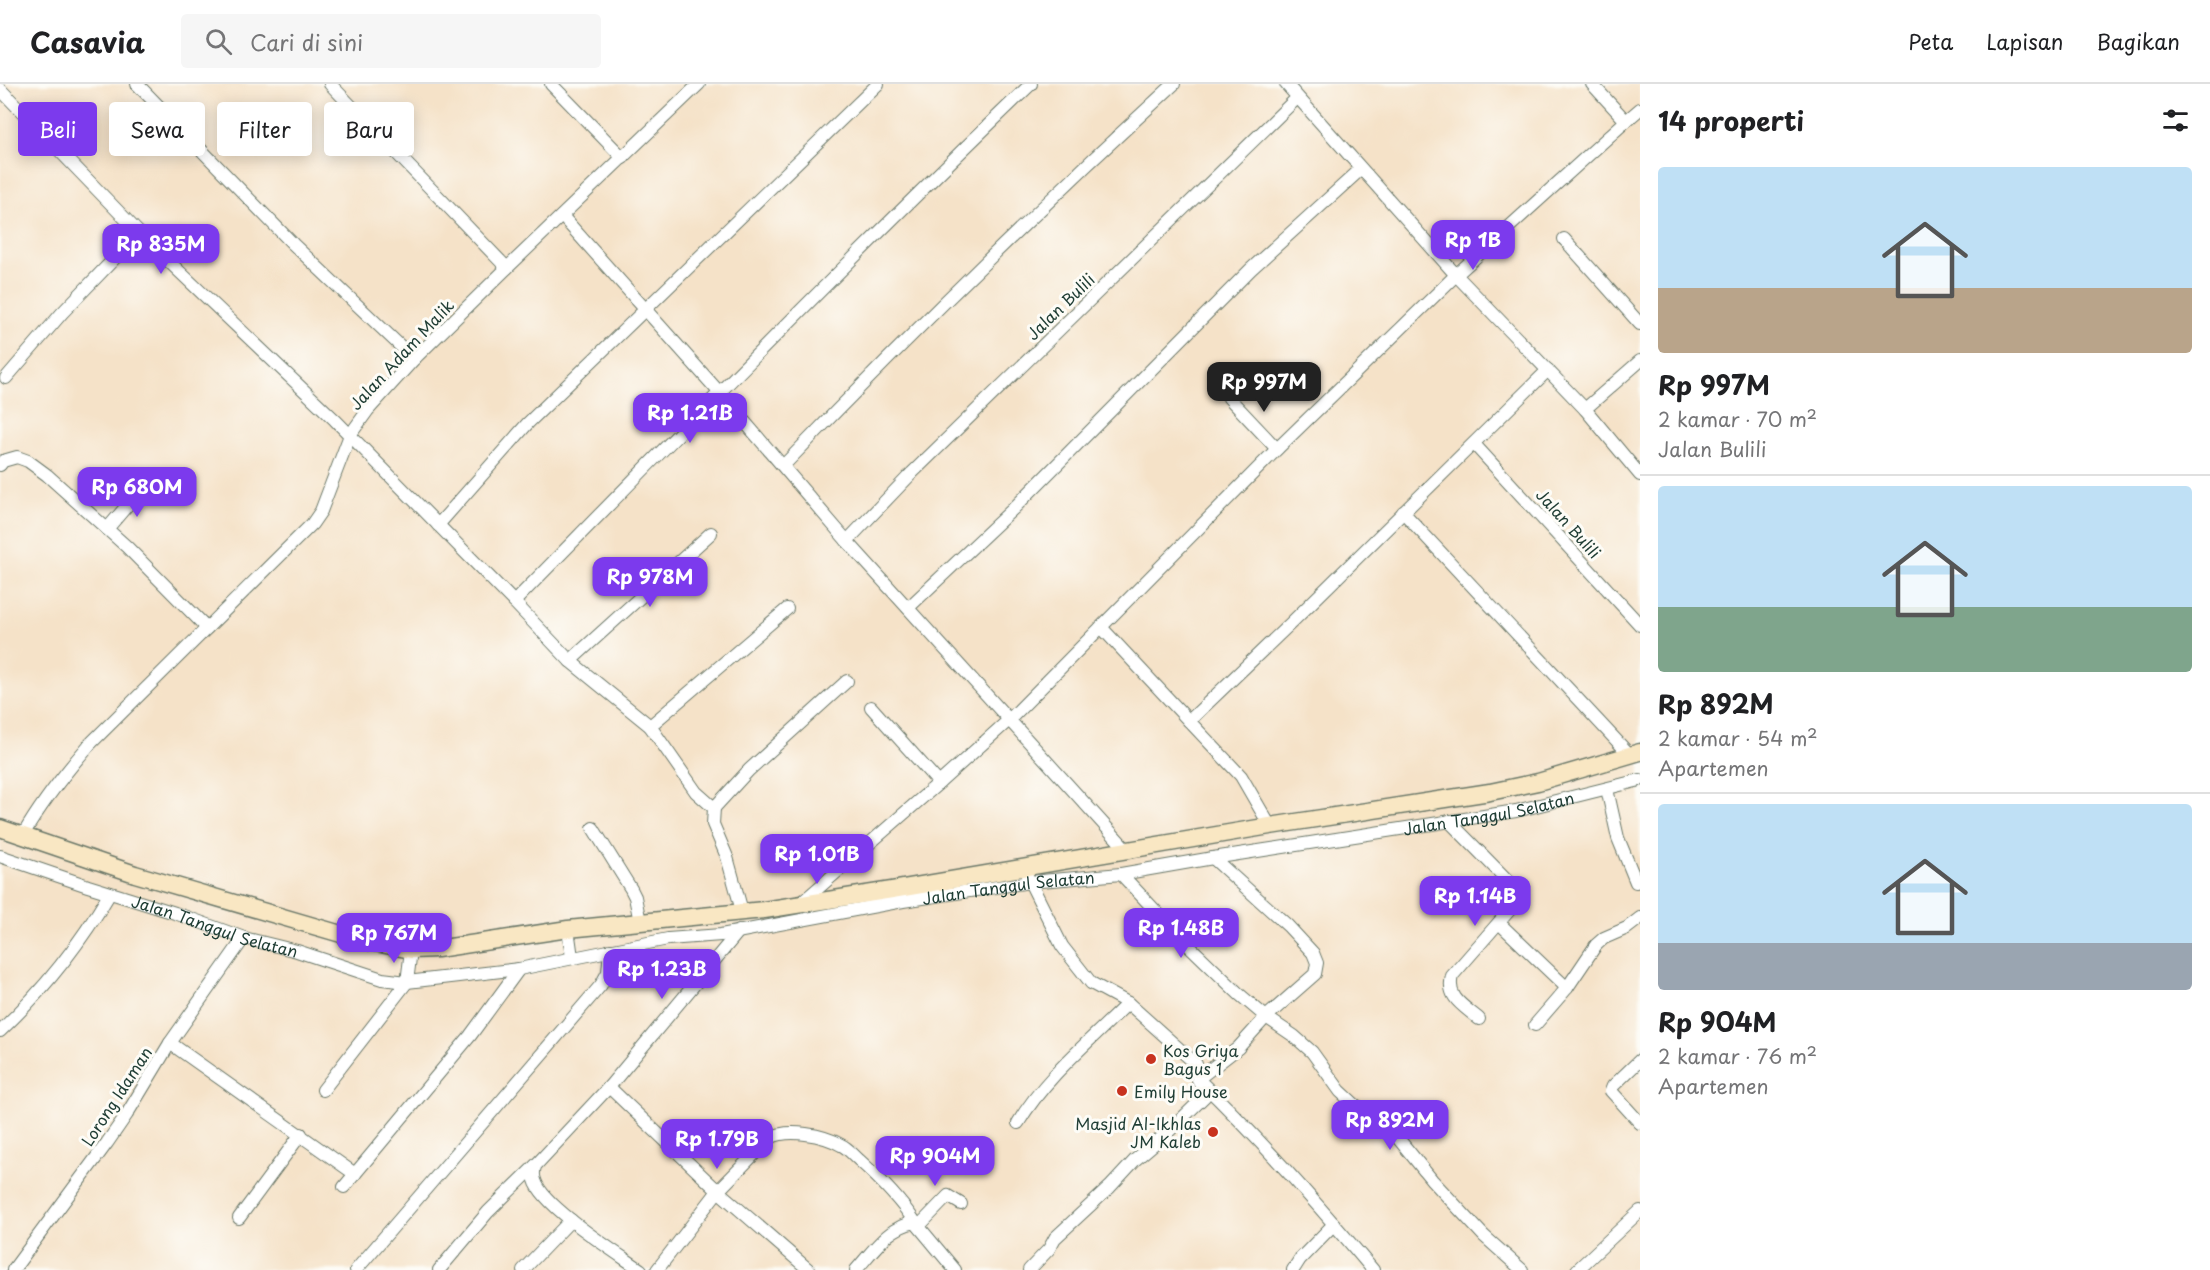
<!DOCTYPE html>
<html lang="id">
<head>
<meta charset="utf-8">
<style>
  :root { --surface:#fff; --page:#f6f6f6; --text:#202124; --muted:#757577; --line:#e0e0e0; --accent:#7c3aed }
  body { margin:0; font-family:"Playpen Sans",sans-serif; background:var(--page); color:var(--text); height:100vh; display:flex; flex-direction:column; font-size:22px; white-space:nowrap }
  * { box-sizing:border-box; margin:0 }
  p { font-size:20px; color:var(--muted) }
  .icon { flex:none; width:33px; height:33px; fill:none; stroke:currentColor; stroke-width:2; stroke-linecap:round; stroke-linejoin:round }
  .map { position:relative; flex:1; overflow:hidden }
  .drawer { display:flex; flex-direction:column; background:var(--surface); width:570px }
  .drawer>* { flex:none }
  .guide { position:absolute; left:18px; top:18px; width:570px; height:54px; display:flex; gap:12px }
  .price { position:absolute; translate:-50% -51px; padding:0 14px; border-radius:12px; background:var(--accent); color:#fff; font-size:20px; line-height:39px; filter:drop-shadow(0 2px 3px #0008) }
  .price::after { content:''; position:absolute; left:50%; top:36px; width:18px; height:14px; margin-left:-9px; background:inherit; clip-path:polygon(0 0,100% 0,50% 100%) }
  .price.on { background:#222; color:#fff }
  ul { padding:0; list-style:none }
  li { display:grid; align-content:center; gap:12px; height:318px; padding:0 18px }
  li+li { border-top:2px solid var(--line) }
  li span { display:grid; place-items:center; height:186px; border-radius:6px; color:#555 }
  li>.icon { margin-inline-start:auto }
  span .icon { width:108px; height:108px; fill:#fffc; stroke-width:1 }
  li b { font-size:26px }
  h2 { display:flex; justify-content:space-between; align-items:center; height:72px; padding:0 18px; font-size:26px }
  .tag { padding:0 21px; border-radius:6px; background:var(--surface); box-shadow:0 3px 15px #0003; font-size:21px; line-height:54px }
  .tag.on { background:var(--accent); color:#fff }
  header { display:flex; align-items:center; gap:36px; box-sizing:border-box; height:84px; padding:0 30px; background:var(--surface); border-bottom:2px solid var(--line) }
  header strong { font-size:28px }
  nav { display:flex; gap:33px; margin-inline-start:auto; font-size:21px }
  .search { width:420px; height:54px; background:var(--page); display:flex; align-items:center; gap:15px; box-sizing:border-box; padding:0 21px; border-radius:6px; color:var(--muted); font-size:22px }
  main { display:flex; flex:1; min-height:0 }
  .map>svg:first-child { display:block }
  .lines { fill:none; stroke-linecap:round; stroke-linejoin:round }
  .street-casing { stroke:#6a7768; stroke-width:14 }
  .secondary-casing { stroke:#6a7768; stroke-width:19 }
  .street { stroke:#fff; stroke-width:12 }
  .secondary { stroke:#f9e7c3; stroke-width:16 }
  .poi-dot { fill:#c8321e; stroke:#fdfcf7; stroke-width:2 }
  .labels { text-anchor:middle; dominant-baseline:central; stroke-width:6; stroke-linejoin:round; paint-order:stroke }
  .street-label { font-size:16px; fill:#1f3d34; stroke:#fdfcf7 }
  .poi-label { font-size:16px; fill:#1f3d34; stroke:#fdfcf7; text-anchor:start }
</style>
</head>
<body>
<header>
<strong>Casavia</strong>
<div class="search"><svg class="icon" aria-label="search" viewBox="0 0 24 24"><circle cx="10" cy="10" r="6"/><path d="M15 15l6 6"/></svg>Cari di sini</div>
<nav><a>Peta</a><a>Lapisan</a><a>Bagikan</a></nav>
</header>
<main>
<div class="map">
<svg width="1640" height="1186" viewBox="0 0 1640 1186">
  <rect width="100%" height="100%" fill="#fdfcf7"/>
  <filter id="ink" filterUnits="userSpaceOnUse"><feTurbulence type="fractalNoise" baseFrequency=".0167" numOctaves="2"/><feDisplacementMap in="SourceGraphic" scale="12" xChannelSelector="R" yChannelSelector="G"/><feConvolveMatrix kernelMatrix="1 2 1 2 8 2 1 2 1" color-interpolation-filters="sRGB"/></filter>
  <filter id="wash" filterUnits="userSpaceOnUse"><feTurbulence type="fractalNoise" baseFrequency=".008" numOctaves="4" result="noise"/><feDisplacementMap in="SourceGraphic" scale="24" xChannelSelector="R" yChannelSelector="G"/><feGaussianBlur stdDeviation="1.35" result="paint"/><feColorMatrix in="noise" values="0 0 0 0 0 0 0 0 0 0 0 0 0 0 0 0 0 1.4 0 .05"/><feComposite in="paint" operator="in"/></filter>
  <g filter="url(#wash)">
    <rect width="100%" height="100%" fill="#f5e2c8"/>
  </g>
  <g filter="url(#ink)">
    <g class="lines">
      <defs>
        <g id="street">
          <path d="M137,0L293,160L414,275"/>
          <path d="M330,0L507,184"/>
          <path d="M551,0L623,74"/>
          <path d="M1286,0L1456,191L1585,325L1640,391"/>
          <path d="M1592,0L1626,37L1640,25"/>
          <path d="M0,5L139,149L335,336L514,518C684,344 855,169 1031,0"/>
          <path d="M562,132L719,308L847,457L1127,766"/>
          <path d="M1564,155L1640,240"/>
          <path d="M6,294L62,229L139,149"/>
          <path d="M1229,314L1277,365"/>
          <path d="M1585,325L1640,277"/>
          <path d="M1474,360L1640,541"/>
          <path d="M0,381L3,377L17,373L28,377L47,391L127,463L207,544"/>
          <path d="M784,381C910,250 1040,123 1174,0"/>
          <path d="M1403,428L1630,671"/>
          <path d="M438,441L528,339L878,0"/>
          <path d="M107,445L143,403"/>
          <path d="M847,457L912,389L1297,14"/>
          <path d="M514,518L570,577L650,642L696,708L714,724L713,740L727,773L742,827"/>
          <path d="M908,524L1013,425L1251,185L1361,85"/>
          <path d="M1101,543L1189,637"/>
          <path d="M570,577L711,449"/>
          <path d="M871,623L939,699L1010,635L1277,365L1456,191L1626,37"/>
          <path d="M650,642L787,525"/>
          <path d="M1607,705L1618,754L1636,798L1640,797"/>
          <path d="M714,724L749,686L847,597"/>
          <path d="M1449,737L1518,807L1514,821L1452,892C1446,914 1464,922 1479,935"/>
          <path d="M1270,742L1241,692L1189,637L1291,539L1548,286"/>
          <path d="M593,744L631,805L635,813L640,838"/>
          <path d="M23,751C42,718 65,689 90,660L312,440L321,427L350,351L368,326L414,275L507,184L699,0"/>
          <path id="s1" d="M0,772L88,802L175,829L244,854L297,867L382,895L407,898L519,885L668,855L721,851L903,817L1030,798L1121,790L1213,774L1516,727L1640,696"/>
          <path d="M1213,774L1288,842L1313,869L1317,879L1315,890L1266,933L1238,964L1198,995C1260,1055 1317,1119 1373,1186"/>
          <path d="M1121,790L1181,854L1239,910L1266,933L1294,952L1312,968L1340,1007L1354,1020L1393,1048L1432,1096L1484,1152L1522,1186"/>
          <path d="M1027,792L1062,862L1091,899L1128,919L1196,980L1198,995L1205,1012L1167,1049L1135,1076L1110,1103L1055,1154L1049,1165L1029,1186"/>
          <path d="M800,820L939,699"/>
          <path d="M1499,839L1567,904"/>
          <path d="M568,845L572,873"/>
          <path d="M1535,941L1567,904L1596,861L1604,854L1627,844L1640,834"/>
          <path d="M0,947C43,907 80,860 110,809"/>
          <path d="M170,959L355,1090"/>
          <path d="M1640,976L1613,1002L1611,1007L1640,1039"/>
          <path d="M609,1003L718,1107L809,1186"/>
          <path d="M323,1006L407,898L411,866"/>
          <path d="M1018,1039C1046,992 1090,957 1128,919"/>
          <path d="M344,1103L470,952L519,885"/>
          <path d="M239,1134L301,1050"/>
          <path d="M919,1142L948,1112L961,1120"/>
          <path d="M13,1186L107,1059L127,1030L170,959L244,854"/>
          <path d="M356,1186L601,901L608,888L610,866"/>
          <path d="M439,1186L488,1128L535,1082"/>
          <path d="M523,1186L571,1136"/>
          <path d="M641,1186C617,1169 542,1122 535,1096C533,1091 534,1086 535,1082L609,1003L739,847"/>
          <path d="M657,1186L718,1107L770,1054C788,1044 824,1051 841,1061C848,1064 853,1071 859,1076C880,1095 899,1114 915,1138"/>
          <path d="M856,1186C873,1167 888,1143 915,1138L955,1186"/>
          <path d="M1293,1186L1300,1175L1334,1140"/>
          <path d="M1577,1186L1640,1127"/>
        </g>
        <path id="secondary" d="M0,744L135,790L365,857L411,866L437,865L568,845L764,826L892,806L1270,742L1490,708L1538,698L1640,668"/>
      </defs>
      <use href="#street" class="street-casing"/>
      <use href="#secondary" class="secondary-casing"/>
      <use href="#street" class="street"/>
      <use href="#secondary" class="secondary"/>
    </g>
  </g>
  <g class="poi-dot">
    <circle cx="1151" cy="975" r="6"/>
    <circle cx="1122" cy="1007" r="6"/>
    <circle cx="1213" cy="1048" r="6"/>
  </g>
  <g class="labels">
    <g class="street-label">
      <text transform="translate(1060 222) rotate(-44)">Jalan Bulili</text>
      <text transform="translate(401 270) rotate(-47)">Jalan Adam Malik</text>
      <text transform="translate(1569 439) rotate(48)">Jalan Bulili</text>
      <text stroke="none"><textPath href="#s1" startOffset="1522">Jalan Tanggul Selatan</textPath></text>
      <text stroke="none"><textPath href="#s1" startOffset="1036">Jalan Tanggul Selatan</textPath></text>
      <text stroke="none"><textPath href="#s1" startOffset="226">Jalan Tanggul Selatan</textPath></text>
      <text transform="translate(116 1012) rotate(-57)">Lorong Idaman</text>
    </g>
    <g class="poi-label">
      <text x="1163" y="966">Kos Griya<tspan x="1163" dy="18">Bagus 1</tspan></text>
      <text x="1134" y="1007">Emily House</text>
      <text x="1201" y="1039" text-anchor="end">Masjid Al-Ikhlas<tspan x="1201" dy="18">JM Kaleb</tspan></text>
    </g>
  </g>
</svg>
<b class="price" style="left:1473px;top:187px">Rp 1B</b>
<b class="price" style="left:161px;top:191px">Rp 835M</b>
<b class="price on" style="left:1264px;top:329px">Rp 997M</b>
<b class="price" style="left:690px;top:360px">Rp 1.21B</b>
<b class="price" style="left:137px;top:434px">Rp 680M</b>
<b class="price" style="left:650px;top:524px">Rp 978M</b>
<b class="price" style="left:817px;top:801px">Rp 1.01B</b>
<b class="price" style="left:1475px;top:843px">Rp 1.14B</b>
<b class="price" style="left:1181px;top:875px">Rp 1.48B</b>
<b class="price" style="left:394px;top:880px">Rp 767M</b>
<b class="price" style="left:662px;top:916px">Rp 1.23B</b>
<b class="price" style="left:1390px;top:1067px">Rp 892M</b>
<b class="price" style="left:717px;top:1086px">Rp 1.79B</b>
<b class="price" style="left:935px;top:1103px">Rp 904M</b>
<div class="guide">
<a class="tag on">Beli</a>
<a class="tag">Sewa</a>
<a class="tag">Filter</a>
<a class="tag">Baru</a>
</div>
</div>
<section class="drawer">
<h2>14 properti<svg class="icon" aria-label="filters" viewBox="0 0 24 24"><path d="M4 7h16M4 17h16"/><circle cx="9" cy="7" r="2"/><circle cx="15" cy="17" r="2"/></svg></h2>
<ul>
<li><span style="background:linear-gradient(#bfe0f5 65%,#b9a48a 0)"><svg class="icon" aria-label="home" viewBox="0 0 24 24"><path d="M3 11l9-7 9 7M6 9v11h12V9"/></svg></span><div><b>Rp 997M</b><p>2 kamar · 70 m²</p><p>Jalan Bulili</p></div></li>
<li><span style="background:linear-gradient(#bfe0f5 65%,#7fa58c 0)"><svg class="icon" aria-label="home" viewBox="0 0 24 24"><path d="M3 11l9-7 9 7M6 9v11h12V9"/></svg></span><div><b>Rp 892M</b><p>2 kamar · 54 m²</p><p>Apartemen</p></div></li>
<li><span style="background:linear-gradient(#bfe0f5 75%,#9aa5b1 0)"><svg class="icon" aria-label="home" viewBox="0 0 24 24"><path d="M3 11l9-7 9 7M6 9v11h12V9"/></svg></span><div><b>Rp 904M</b><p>2 kamar · 76 m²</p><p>Apartemen</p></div></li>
</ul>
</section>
</main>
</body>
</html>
